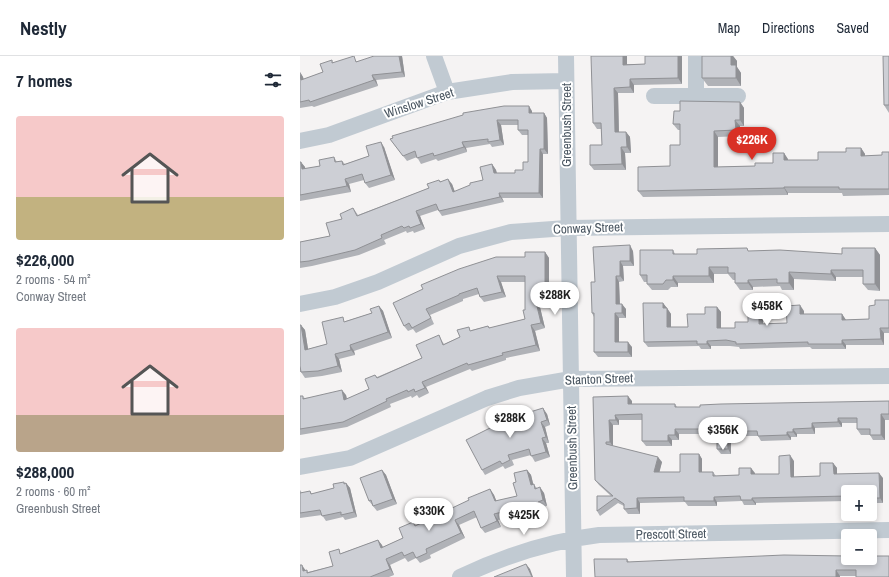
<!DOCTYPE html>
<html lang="en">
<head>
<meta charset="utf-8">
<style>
  :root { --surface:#fff; --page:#f2f2f3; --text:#1f2937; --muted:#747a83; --line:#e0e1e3; --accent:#d93025 }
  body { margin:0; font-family:"Archivo Narrow",sans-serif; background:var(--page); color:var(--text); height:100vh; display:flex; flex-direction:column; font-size:15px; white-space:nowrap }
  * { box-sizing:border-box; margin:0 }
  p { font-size:13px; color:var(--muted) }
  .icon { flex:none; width:22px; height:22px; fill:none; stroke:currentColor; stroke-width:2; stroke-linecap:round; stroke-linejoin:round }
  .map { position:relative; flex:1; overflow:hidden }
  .panel { display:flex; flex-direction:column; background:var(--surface); width:300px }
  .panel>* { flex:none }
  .controls { position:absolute; left:541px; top:429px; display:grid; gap:8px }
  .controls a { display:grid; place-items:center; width:36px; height:36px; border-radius:4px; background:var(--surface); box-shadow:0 2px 6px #0003; font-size:20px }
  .price { position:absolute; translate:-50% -34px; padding:0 9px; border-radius:14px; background:#fff; color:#222; font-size:13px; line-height:26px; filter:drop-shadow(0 1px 2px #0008) }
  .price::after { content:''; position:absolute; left:50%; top:24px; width:12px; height:9px; margin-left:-6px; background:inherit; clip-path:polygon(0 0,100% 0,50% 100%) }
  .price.on { background:var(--accent); color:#fff }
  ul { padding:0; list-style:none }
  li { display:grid; align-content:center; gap:8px; height:212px; padding:0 16px }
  li span { display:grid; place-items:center; height:124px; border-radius:4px; color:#555 }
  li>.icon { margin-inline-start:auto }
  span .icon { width:72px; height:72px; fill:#fffc; stroke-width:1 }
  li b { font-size:17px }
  h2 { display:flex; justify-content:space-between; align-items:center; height:48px; padding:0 16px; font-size:17px }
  header { display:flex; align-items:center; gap:24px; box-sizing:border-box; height:56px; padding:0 20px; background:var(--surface); border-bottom:1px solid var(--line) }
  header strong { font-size:19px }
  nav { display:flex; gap:22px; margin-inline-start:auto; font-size:14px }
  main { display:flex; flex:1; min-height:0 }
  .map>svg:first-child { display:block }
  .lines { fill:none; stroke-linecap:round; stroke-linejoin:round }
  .minor { stroke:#c1cad2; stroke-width:16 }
  .wall { fill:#b0b2b7 }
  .shaded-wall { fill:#909195 }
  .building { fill:#cdcfd5; stroke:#909195 }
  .labels { text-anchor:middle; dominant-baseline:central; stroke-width:4; stroke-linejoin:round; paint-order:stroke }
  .street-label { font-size:13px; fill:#4a5661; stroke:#fff }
</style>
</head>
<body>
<header>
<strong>Nestly</strong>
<nav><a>Map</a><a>Directions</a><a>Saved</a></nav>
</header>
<main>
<section class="panel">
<h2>7 homes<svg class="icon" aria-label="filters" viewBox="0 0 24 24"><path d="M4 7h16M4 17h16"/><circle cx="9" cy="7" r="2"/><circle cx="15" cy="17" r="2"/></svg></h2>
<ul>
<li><span style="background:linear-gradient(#f6c9c9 65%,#c2b280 0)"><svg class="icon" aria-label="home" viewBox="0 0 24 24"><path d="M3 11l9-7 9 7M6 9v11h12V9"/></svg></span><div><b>$226,000</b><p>2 rooms · 54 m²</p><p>Conway Street</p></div></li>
<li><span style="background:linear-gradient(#f6c9c9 70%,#b9a48a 0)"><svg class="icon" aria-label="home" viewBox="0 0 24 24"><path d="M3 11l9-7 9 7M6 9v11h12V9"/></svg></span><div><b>$288,000</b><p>2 rooms · 60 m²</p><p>Greenbush Street</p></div></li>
</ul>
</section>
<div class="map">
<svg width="589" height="521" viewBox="0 0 589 521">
  <rect width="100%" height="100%" fill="#f5f3f3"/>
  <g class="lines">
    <path class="minor" d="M134,0L147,36
      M266,0L274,521
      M354,40H438
      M396,40V0
      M0,85L29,79L147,36L212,26L266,25
      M0,248L35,241L78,226L159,190L211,176L267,172L589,168
      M0,411L50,402L187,342L219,332L271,323L589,320
      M160,521C204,500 250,485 299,479L589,474"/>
  </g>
  <path class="wall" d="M102,0L105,21L76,24L78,30L14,51L12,50L0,52V16L3,21L4,23L23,16L32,4L33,7L58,5Z
    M327,0V8H345L382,0V28L334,29V37H318L319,76H326L330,81L331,97H325L326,114H294L290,109L302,89L301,73H297L293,67Z
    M402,0H433L437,5V11L441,17V30H408L402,22Z
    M589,0V57L584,49Z
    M440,46L444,52V70H440V80L418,81V111L455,110L473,107L484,97L488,104H518L561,92L565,98V100L582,99L589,96V139L543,140L542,137H488V139L343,141L338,135L370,110L380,89V74H378L373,68L380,55Z
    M232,55V57H244L247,62L248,98H243V142H202L204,146L142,160L138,154L120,160L125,173L114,177L113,175L107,177L106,175L84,184L86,188L59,199L12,210L0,212V186L30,180L42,163L53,152L58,159L129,132L140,125L152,128L155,136L183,124L192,108L196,114L197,117H215L223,114L228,106V79H222L218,74V69H201L204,89L192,91L190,88L166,92L167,96L138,105L136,103L121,108L117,101L107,105L90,83Z
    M84,91L95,124L69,132L65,127L64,124L49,128L51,136L0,145V106L5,111V113L20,110L34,101L37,106L42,105L45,108L69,100Z
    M293,191L333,195L334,210H323L324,225L319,226L320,248L326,253V262H319V286L332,291V301H298L294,296V261L292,257L295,226Z
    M575,192L580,199V235L568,234L563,228V221H536V225L494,223V234H482L480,230L453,231V234H440L435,227V224H433L428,218H414V227H378V231H371L368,234H352L347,228V226H344L340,219L373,194L375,198H397L449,195L542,198Z
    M245,196L249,202V247H239L245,272L235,275L240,295L206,302V304L172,315L170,313L126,331L129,337L119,342L117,339L112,342L111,340L90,348L91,351L47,371L0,379V340L5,342L46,339L47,343L69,333L75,319L77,321L122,302L139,279L142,285L144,288L160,281L172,274L188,270L190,272L225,263V226H201L206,241L184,246L180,241L179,238L163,243V245L130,259L134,268L116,277L113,273L108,275L104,270L93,247L225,201Z
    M589,244V277H584V289H546V293H512L510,291L440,293L439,291L430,290H411V293H401L399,290L348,291L344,286L363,247L371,258V271H388L405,258L417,251L421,256V272H435L463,261V268L487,267L504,255V258H542L546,264L569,263L575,249Z
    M79,250L83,255L92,282L54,295L55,299L39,303L42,316L22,320L5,322L1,316H0V269L5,274L8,293L27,288L46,265L72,257Z
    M293,341L332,345V348H375L377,351H400L589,345V364H585V384H573L570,379H561L557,373V367H542V371L515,372V378H497V381H491V384L461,385L458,380H431V398H421L417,393V384H405L402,378H379V384H372V390H346L342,385V364H319V369H313V390L362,406L359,416H380L399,398L402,403V416H413L416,420L439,419L455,417V418H479L494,405V421L520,420L533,407L537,412V418L583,422V447H570V436H548V445L456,447V449H444L442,445L417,446V450H388L385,446L340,447V458H328L324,453V450L318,447L300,460L297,455L311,440L299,429L295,424Z
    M229,354L230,356L247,358L250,369L245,371L249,387H246L250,401L235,406L231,399L212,404L214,409L205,413L203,410L185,419L182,414L214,364L220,359Z
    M82,414L86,419L97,448L77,455L69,445Z
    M227,414L231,419L233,428L237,432L244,437L247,450L242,451L244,458L228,462L224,457L198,464L201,471L185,477L181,472L177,461L159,469L165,482L130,499L131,502L120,507L116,502L108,506L105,502L90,509L94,519L89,521H0L6,514H7L8,516L33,510L42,497L78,484L83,491L103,482L113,466L116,469L141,458L149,451L151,453L169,444L190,433L194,439L196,445L217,440L216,426Z
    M46,427L50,432L57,461L45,464L43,461L26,465L22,459L0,462V434L2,437L10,435L12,438L34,432Z
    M570,502L556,520H540V521H295L327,503L329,506Z"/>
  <path class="shaded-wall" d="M99,0H102L105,21L102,16Z
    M323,0H327V14L323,9Z
    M378,0H382V28L378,22Z
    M431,0H433L437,5V11L441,17V30L436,22L431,9Z
    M0,16L3,21L4,29L1,24Z
    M72,19L76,24L78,30L74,24Z
    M330,23L334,29V37L330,31Z
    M314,32L318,37L319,82L315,76Z
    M440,46L444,52V70L440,64Z
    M229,50L232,55V62L229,57Z
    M244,57L247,62L248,98L244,93Z
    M197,64L201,69L204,89L200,84Z
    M435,64L440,70V80L436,74Z
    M414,75L418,81V117L414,111Z
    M326,76L330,81L331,97L327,91Z
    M81,86L84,91L95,124L91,119Z
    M162,86L166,92L167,96L164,91Z
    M321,91L325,97L326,114L322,108Z
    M561,92L565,98V106L561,100Z
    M240,93L243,98V142L239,137Z
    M484,97L488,103V110L484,104Z
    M1,106L5,111L6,119L2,113Z
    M192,108L196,114L198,123L194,117Z
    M45,123L49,128L51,136L47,130Z
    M148,123L152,128L157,142L153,136Z
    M484,131L488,137V139L484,132Z
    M199,137L202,142L204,146L200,141Z
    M116,155L120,160L125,173L121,168Z
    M330,189L333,195L334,210L330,205Z
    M575,192L580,199V235L575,228Z
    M245,196L249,202V247L245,242Z
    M320,205L323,210L324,225L320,220Z
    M409,211L414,218V227L409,220Z
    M531,214L536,221V225L531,218Z
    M489,216L494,223V234L489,227Z
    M197,220L201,226L206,241L202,236Z
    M316,220L319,226L320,253L316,248Z
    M373,220L378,227V231L373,224Z
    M448,224L453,231V234L448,227Z
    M235,242L239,247L245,272L241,267Z
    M363,247L367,252H363Z
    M322,248L326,253V262L322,257Z
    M500,249L504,255V264L500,258Z
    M79,250L83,255L92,282L88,276Z
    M417,251L421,256V277L417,272Z
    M367,252L371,258V277L367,271Z
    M459,255L463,261V273L459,268Z
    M315,257L319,262V291L315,286Z
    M542,258L546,264H542Z
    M1,269L5,274L9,299L5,294Z
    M231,269L235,275L240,295L236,289Z
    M580,272L584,277V289L581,283Z
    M542,284L546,289V293L542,288Z
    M407,285L411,290V293L407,288Z
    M328,286L332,291V301L328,296Z
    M50,289L54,295L55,299L51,294Z
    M35,298L39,303L42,316L38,310Z
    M122,326L126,331L129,337L125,332Z
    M42,334L46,339L48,349L44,344Z
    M328,340L332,345V354L328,348Z
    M243,352L247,358L250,369L247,364Z
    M581,358L585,364V384L581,379Z
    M315,359L319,364V369L316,364Z
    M538,362L542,367V371L538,366Z
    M309,364L313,369V391L310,386Z
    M241,366L245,371L249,387L246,381Z
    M512,367L515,372V378L512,372Z
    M375,373L379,378V384L375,379Z
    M493,373L497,378V381L493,376Z
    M427,375L431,380V398L428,393Z
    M487,376L491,381V384L487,379Z
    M368,379L372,384V390L368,385Z
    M242,382L246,387L250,401L246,396Z
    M399,398L402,403V421L399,416Z
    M490,399L494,405V426L491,421Z
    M358,401L362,406L358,422L354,416Z
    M533,407L537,412V423L534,418Z
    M451,412L455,417V424L451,418Z
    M82,414L86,419L97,448L93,443Z
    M227,414L231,419L235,435L231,429Z
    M579,417L583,422V447L580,442Z
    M44,426L47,431L46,427L50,432L57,461L54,456Z
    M240,431L244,437L247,450L243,444Z
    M190,433L194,439L199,451L195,445Z
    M414,441L417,446V450L414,445Z
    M337,442L340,447V458L337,452Z
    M452,442L456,447V449L452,444Z
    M238,446L242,451L244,458L240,452Z
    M194,458L198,464L201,471L197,465Z
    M155,464L159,469L165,482L161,477Z
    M78,484L82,489L85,497L81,492Z
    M86,503L90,509L94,519L90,513Z
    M226,508L230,513L233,521H232Z
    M2,509L6,515H3Z
    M536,514L540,520V521H536Z"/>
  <path class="building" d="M54,0L56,6L74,0H99L102,16L72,19L74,24L10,46L9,44L0,46V19L1,24L23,16L20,8L32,4V7Z
    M291,0H323V9L345,8V0H378V22L330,23V31L314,32L315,76H326L327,91H321L322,108L290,109V89H302L301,67H293Z
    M402,0H431V9H436V22H402Z
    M583,0H589V49H584Z
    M380,45L440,46V64H435L436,74L414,75V111L455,110V107H473V97H484V104H518V96H546V92H561V100L582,99V96H589V133H539V131H484V132L338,135V111L370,110V89H380V68H373L374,55H380Z
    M204,50H229V57H244V93H240L239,137H199L200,141L139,155L136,148L116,155L121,168L110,172L109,170L104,172L102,170L81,179L82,182L55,194L9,205L0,206V186L30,180L26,167L42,163L40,158L53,152L57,160L129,132L127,128L139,124L140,126L148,123L153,136L170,129V127L183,124L180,111L192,108L194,117H215V114H223V106H228V74H218V64H197L200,84L188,86V83L162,86L164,91L134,100L133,97L117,102L115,95L103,100L90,83L93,82L92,80L163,59V57Z
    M81,86L91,119L65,127L62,118L45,123L47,130L0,139V106H1L2,113L20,110L19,104L34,101L35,106L42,105L43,109L69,100L66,90Z
    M330,189V205H320V220H316V248H322V257H315V286H328V296H294V257H292L291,226H295L293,191Z
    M447,192L448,195L480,194L542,198V192H575V228H563V214H531V218L489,216V227H477V223L448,224V227H435V217H428V211H409V220H373V224H366L363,228H347V219H340V194H373V198H397V193Z
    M225,196H245V242H235L241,267L231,269L236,289L202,297L203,299L168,309L167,307L122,326L125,332L115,336L114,333L108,336L107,334L86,343L87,345L43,366L0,373V340H3V343L42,334L44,344L69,333L65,323L75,319L77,322L122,302L116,289L139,279L143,289L160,281L157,274L169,271L170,275L188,270L189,272L225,263L223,254H225V220H197L202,236L180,241L177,232L159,238V239L126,253L131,262L112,272L109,267L104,270L93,247L123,233L121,229L159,213L196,201H225Z
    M575,244H589V272H580L581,283L542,284V288H508V286L436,288V286L426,284L407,285V288H397V285L344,286L343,247H363V252H367V271H388L387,258H405V251H417V272H435V266H448V255H459V268L487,267L486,250L500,249V258H542V264L569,263V250L575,249Z
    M79,250L88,276L50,289L51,294L35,298L38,310L18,315L1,316L0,310V269H1L5,294L27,288L22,266L43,261L44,266L72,257L70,253Z
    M328,340V348H375V351H400V349L421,348L589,345V358H581V379H570V373H557V362H538V366L512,367V372L493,373V376H487V379L458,380L457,375H427L428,393H417V378L402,379V373H375V379H368V385H342V358L315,359L316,364H309L310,386H306V388L358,401L354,416H380V398H399V416H413V420L439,419V412H451V418H479V400L490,399L491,421L520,420V407H533L534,418L579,417L580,442H570V436H548V440L452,442V444H441L440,440L414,441V445H384V441L337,442V452L324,453V448L315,442L297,455V440H313L295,424L293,341Z
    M243,352L247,364L241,366L246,381L242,382L246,396L231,400L229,393L208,399L210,404L202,408L200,405L182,414L166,384L194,370L214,364L213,361L220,359L219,357L229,354L230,356Z
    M82,414L93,443L73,450L71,444L69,445L60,422Z
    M227,414L231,429L234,428L235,433L240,431L243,444L238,446L240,452L224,456L222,451L194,458L197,465L181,472L174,455L155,464L161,477L126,493L127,497L116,502L113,496L104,500L102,496L86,503L90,513L70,521H0V509H2L3,515L7,514V517L33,510L29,496L39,493L40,498L78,484L81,492L103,482L99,472L113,466L115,470L141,458L139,455L149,451L150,453L169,444L168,442L190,433L195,445L217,440L213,427L216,426L214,417Z
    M44,426V428L46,427L54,456L41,459V456L22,460L20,454L0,457V437L10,435L11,438L34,432L33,428Z
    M484,499L548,500V502H570V500H589V521H556V514H536V521H295L294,503H327V506Z
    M226,508L232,521H194Z"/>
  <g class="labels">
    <g class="street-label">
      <text transform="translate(119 47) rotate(-18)">Winslow Street</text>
      <text transform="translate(266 69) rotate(-90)">Greenbush Street</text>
      <text transform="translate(288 172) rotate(-2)">Conway Street</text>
      <text transform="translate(299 323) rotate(-2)">Stanton Street</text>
      <text transform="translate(272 392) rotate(-91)">Greenbush Street</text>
      <text transform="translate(371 478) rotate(-1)">Prescott Street</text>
    </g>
  </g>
</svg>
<div class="controls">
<a>+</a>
<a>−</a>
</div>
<b class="price on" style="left:452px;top:105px">$226K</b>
<b class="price" style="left:255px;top:260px">$288K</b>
<b class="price" style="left:467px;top:271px">$458K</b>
<b class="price" style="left:210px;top:383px">$288K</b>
<b class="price" style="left:423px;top:395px">$356K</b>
<b class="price" style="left:129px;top:476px">$330K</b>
<b class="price" style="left:224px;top:480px">$425K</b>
</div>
</main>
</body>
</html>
